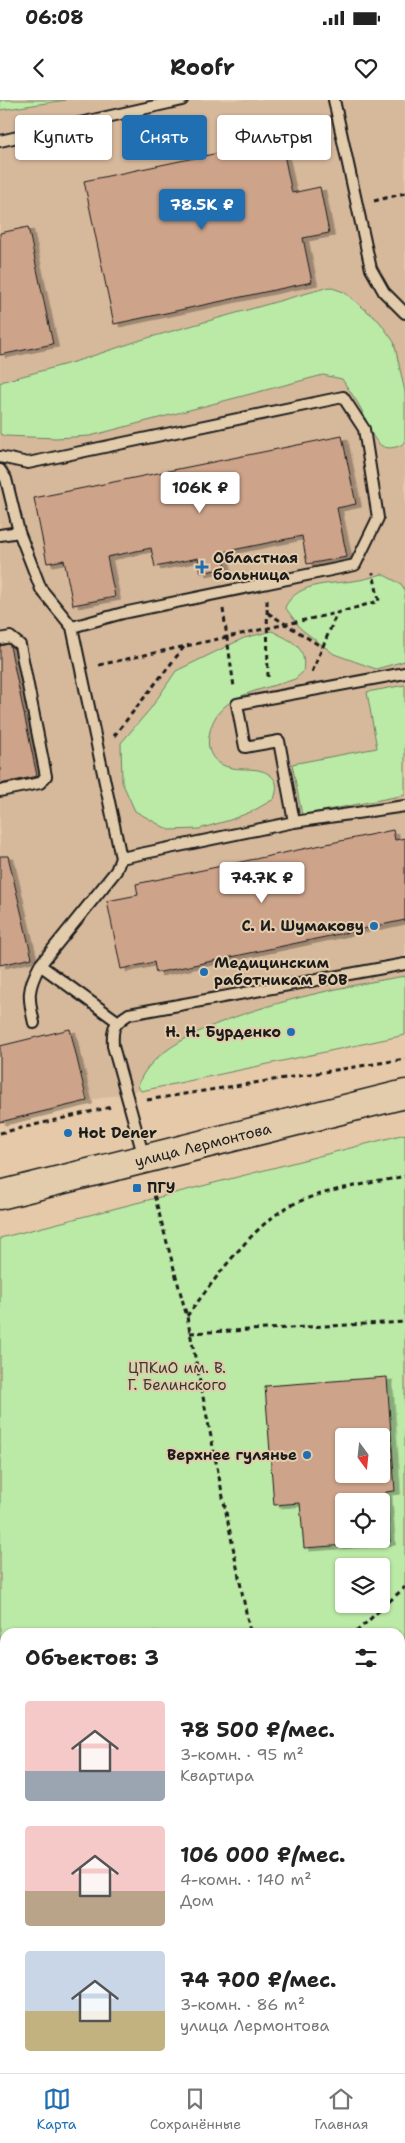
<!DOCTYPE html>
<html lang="ru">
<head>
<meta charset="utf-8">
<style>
  :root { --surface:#fff; --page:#f6f6f6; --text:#222; --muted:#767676; --line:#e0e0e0; --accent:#1f6fb2 }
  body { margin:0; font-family:"Shantell Sans",sans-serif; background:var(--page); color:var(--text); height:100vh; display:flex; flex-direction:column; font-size:19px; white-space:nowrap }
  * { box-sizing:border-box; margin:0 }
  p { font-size:16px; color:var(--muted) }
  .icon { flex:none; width:28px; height:28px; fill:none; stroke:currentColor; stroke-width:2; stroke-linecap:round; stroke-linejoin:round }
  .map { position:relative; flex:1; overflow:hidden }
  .side { position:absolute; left:0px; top:1528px; width:405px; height:446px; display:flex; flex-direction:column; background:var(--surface); border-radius:15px 15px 0 0; box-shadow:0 1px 4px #0004 }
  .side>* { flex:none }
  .banner { position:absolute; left:15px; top:15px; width:375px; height:45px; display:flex; gap:10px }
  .needle { width:32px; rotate:165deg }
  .buttons { position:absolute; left:335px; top:1328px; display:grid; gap:10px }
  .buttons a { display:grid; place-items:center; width:55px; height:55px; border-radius:5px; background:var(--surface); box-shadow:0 1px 4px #0004; font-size:25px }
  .price { position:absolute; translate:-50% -42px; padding:0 11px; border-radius:5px; background:#fff; color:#222; font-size:16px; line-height:32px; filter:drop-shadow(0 1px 2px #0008) }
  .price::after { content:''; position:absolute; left:50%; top:30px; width:15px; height:11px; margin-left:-8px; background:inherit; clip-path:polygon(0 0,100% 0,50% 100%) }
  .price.on { background:var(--accent); color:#fff }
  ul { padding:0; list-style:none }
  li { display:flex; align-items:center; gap:15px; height:125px; padding:0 25px }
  li span { display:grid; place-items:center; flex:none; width:140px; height:100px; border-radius:5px; color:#555 }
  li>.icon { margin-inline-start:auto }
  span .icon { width:60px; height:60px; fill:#fffc; stroke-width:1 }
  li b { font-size:21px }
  h2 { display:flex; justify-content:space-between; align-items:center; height:60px; padding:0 25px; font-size:21px }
  .pill { padding:0 18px; border-radius:5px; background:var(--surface); box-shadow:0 1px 4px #0004; font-size:18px; line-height:45px }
  .pill.on { background:var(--accent); color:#fff }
  .status { display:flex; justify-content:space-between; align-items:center; height:35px; padding:0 25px; background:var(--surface); direction:ltr }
  .status svg { height:14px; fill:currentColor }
  header { display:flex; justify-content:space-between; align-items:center; height:65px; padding:0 25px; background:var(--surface); font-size:22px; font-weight:700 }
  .menu { display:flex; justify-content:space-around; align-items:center; height:70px; border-top:1px solid var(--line); background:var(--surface); font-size:14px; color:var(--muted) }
  .menu a { display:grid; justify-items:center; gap:2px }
  .menu .on { color:var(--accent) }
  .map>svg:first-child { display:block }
  .built { fill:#d6b89b }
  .green { fill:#bbe9a6; stroke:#6c8261; fill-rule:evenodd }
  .building { fill:#cda38a; stroke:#1c1c1c; fill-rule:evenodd; filter:url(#shadow) }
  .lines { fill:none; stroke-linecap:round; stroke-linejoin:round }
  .lane-casing { stroke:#1c1c1c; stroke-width:14 }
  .primary-casing { stroke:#1c1c1c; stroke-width:31 }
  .path { stroke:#1c1c1c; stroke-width:3; stroke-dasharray:5 4; stroke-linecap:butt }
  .lane { stroke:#e3ccac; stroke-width:10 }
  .primary { stroke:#e3ccac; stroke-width:28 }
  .poi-dot { fill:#1f6fb2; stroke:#e3ccac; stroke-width:2 }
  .labels { text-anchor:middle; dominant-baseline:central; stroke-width:4; stroke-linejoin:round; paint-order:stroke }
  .poi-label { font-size:15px; font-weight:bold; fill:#1c1c1c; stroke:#e3ccac; text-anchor:start }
  .street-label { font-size:15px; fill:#1c1c1c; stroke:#e3ccac }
  .park-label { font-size:15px; fill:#343b31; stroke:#e3ccac }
</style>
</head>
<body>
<div class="status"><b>06:08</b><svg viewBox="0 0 49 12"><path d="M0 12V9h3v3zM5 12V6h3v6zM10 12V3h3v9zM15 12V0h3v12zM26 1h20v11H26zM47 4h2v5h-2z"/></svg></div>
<header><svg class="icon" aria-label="back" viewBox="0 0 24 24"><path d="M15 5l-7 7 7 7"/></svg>Roofr<svg class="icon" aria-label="heart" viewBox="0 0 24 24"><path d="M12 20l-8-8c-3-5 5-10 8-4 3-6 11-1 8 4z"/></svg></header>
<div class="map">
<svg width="405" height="1973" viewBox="0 0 405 1973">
  <defs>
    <filter id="shadow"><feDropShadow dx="5.5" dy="3" stdDeviation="0" flood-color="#0004"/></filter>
  </defs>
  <rect width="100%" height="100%" fill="#e5c9a9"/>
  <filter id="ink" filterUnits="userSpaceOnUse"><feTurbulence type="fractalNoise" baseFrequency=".02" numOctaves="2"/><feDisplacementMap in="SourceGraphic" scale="10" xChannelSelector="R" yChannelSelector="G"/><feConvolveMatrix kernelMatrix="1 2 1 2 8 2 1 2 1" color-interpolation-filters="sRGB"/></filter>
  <g filter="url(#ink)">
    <path class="built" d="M0,0H405V934L87,1001L0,1022Z"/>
    <path class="green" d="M0,0H66L0,10Z
      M329,187L344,192L379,221L394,242L405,292V343C375,360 371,329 361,309C356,299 348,289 342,279L323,275L90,336L56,338L5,336L0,334V283L4,281L74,262L144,239Z
      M382,474L401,484L405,490V561L376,569L334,554L301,529L285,507C299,480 333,485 359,480C367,479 375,476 382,474Z
      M272,531C293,542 307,546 303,572L295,579C262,591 215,593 209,636C207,647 210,657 219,663C235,674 256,664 270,675C279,682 277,690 274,699L253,711L230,720L199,729L169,730L135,711L122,682L121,643L151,608L176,571L244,538Z
      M405,585V695L302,715L292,664L377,648L367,592Z
      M405,876V935L141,991L138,986C156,920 345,886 405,876Z
      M405,1034V1973H0V1138ZM344,1336H381V1374H344ZM344,1401H381V1439H344ZM344,1466H381V1504H344ZM5,1532H400V1969H5Z"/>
    <path class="building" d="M281,40L292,93L320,87L329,133L303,138L312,182L114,224L84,81Z
      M28,127L53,244L0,255V133Z
      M342,336L356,404L337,408L347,457L307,464L302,436L223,452L226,468L201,473L198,458L155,467L151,448L107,457L115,497L73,505L64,460L47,463L34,398Z
      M8,544L10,546L37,676L0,684V546Z
      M393,730L395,740L405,738V820L156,873L154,862L121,869L107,801L138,795L136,784Z
      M0,756H8L32,858L0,865Z
      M70,929L87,1001L0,1022V946Z
      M387,1277L395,1391L386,1392L390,1442L304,1448L300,1403L274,1405L265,1286ZM344,1336H381V1374H344ZM344,1401H381V1439H344Z"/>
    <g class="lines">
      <defs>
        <path id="lane" d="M334,0L371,169L384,192L405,213
          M0,41L182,0
          M0,357L28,363L343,297L364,329L378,418L355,465L123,513L72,527
          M0,370L6,379L19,432L41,489L72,527L121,758L116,771L40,865C27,889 28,897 34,923
          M0,435L19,432
          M0,539L10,537L20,545L46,676L40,683L0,691
          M294,722L279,641L245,647L237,604L405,573
          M121,758L294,722L405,706
          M40,865L117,921
          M144,1058L113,946C112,928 113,924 129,914L405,864"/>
        <path id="primary" d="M0,1095L405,994"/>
      </defs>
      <use href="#lane" class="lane-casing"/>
      <use href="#primary" class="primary-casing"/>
      <path class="path" d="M374,101L405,93
        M267,500L268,581
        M223,509L234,587
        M268,513L322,547
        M99,565L337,513
        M312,572L337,513L379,501L373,473
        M114,636L184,547
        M147,1000L405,959
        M0,1033L111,1007
        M152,1087L187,1217L250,1532
        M187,1216C213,1182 257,1118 298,1102C331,1088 370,1084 405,1076
        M190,1233L405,1222
        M356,1532L405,1487
        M0,1551L5,1554
        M400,1699L405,1698
        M0,1773L5,1774
        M400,1797L405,1801
        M112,1973L115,1969"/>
      <use href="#lane" class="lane"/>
      <use href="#primary" class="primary"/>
    </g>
  </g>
  <g class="poi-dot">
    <path d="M199.5 459.5h5v5h5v5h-5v5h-5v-5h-5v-5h5z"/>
    <circle cx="374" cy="826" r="5"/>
    <circle cx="204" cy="872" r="5"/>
    <circle cx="291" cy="932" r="5"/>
    <circle cx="68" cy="1033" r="5"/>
    <rect x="132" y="1083" width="10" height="10" rx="2.5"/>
    <circle cx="307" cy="1355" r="5"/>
  </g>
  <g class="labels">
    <g class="poi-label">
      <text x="213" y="458">Областная<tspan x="213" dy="17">больница</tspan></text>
      <text x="364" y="826" text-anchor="end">С. И. Шумакову</text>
      <text x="214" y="863">Медицинским<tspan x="214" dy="17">работникам ВОВ</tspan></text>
      <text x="281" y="932" text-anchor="end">Н. Н. Бурденко</text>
      <text x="78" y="1033">Hot Dener</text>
      <text x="147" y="1088">ПГУ</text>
      <text x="297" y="1355" text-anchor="end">Верхнее гулянье</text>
    </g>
    <g class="street-label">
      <text transform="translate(203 1045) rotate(-14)">улица Лермонтова</text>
    </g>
    <g class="park-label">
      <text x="177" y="1268">ЦПКиО им. В.<tspan x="177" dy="17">Г. Белинского</tspan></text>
    </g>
  </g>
</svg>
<div class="buttons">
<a><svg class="needle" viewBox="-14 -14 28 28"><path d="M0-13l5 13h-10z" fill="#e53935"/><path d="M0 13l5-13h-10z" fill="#767676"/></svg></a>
<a><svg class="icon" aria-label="locate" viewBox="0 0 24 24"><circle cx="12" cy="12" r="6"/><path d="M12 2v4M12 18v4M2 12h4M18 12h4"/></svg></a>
<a><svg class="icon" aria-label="layers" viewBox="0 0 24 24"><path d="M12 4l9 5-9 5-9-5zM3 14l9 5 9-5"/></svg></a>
</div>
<b class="price on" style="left:202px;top:131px">78.5K ₽</b>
<b class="price" style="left:200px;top:414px">106K ₽</b>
<b class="price" style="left:262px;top:804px">74.7K ₽</b>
<div class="banner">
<a class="pill">Купить</a>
<a class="pill on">Снять</a>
<a class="pill">Фильтры</a>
</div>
<section class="side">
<h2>Объектов: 3<svg class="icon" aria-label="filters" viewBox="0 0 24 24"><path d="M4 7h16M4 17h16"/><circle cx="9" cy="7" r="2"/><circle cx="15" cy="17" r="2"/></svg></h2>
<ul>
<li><span style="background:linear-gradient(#f6c9c9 70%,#9aa5b1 0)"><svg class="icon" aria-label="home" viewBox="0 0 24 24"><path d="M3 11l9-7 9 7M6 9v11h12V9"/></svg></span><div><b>78 500 ₽/мес.</b><p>3-комн. · 95 m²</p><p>Квартира</p></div></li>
<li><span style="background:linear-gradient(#f6c9c9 65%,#b9a48a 0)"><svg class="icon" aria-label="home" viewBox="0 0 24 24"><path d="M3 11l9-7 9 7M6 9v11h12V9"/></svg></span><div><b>106 000 ₽/мес.</b><p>4-комн. · 140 m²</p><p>Дом</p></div></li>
<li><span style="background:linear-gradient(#c9d6e8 60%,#c2b280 0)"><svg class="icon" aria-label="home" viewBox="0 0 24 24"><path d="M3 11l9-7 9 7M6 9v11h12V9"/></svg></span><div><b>74 700 ₽/мес.</b><p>3-комн. · 86 m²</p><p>улица Лермонтова</p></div></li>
</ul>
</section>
</div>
<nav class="menu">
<a class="on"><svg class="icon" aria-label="map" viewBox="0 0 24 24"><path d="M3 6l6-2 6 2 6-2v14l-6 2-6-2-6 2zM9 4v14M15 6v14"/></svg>Карта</a>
<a><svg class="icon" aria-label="saved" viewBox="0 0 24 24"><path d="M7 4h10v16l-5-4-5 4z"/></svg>Сохранённые</a>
<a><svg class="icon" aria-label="home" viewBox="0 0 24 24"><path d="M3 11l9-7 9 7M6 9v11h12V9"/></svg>Главная</a>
</nav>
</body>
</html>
